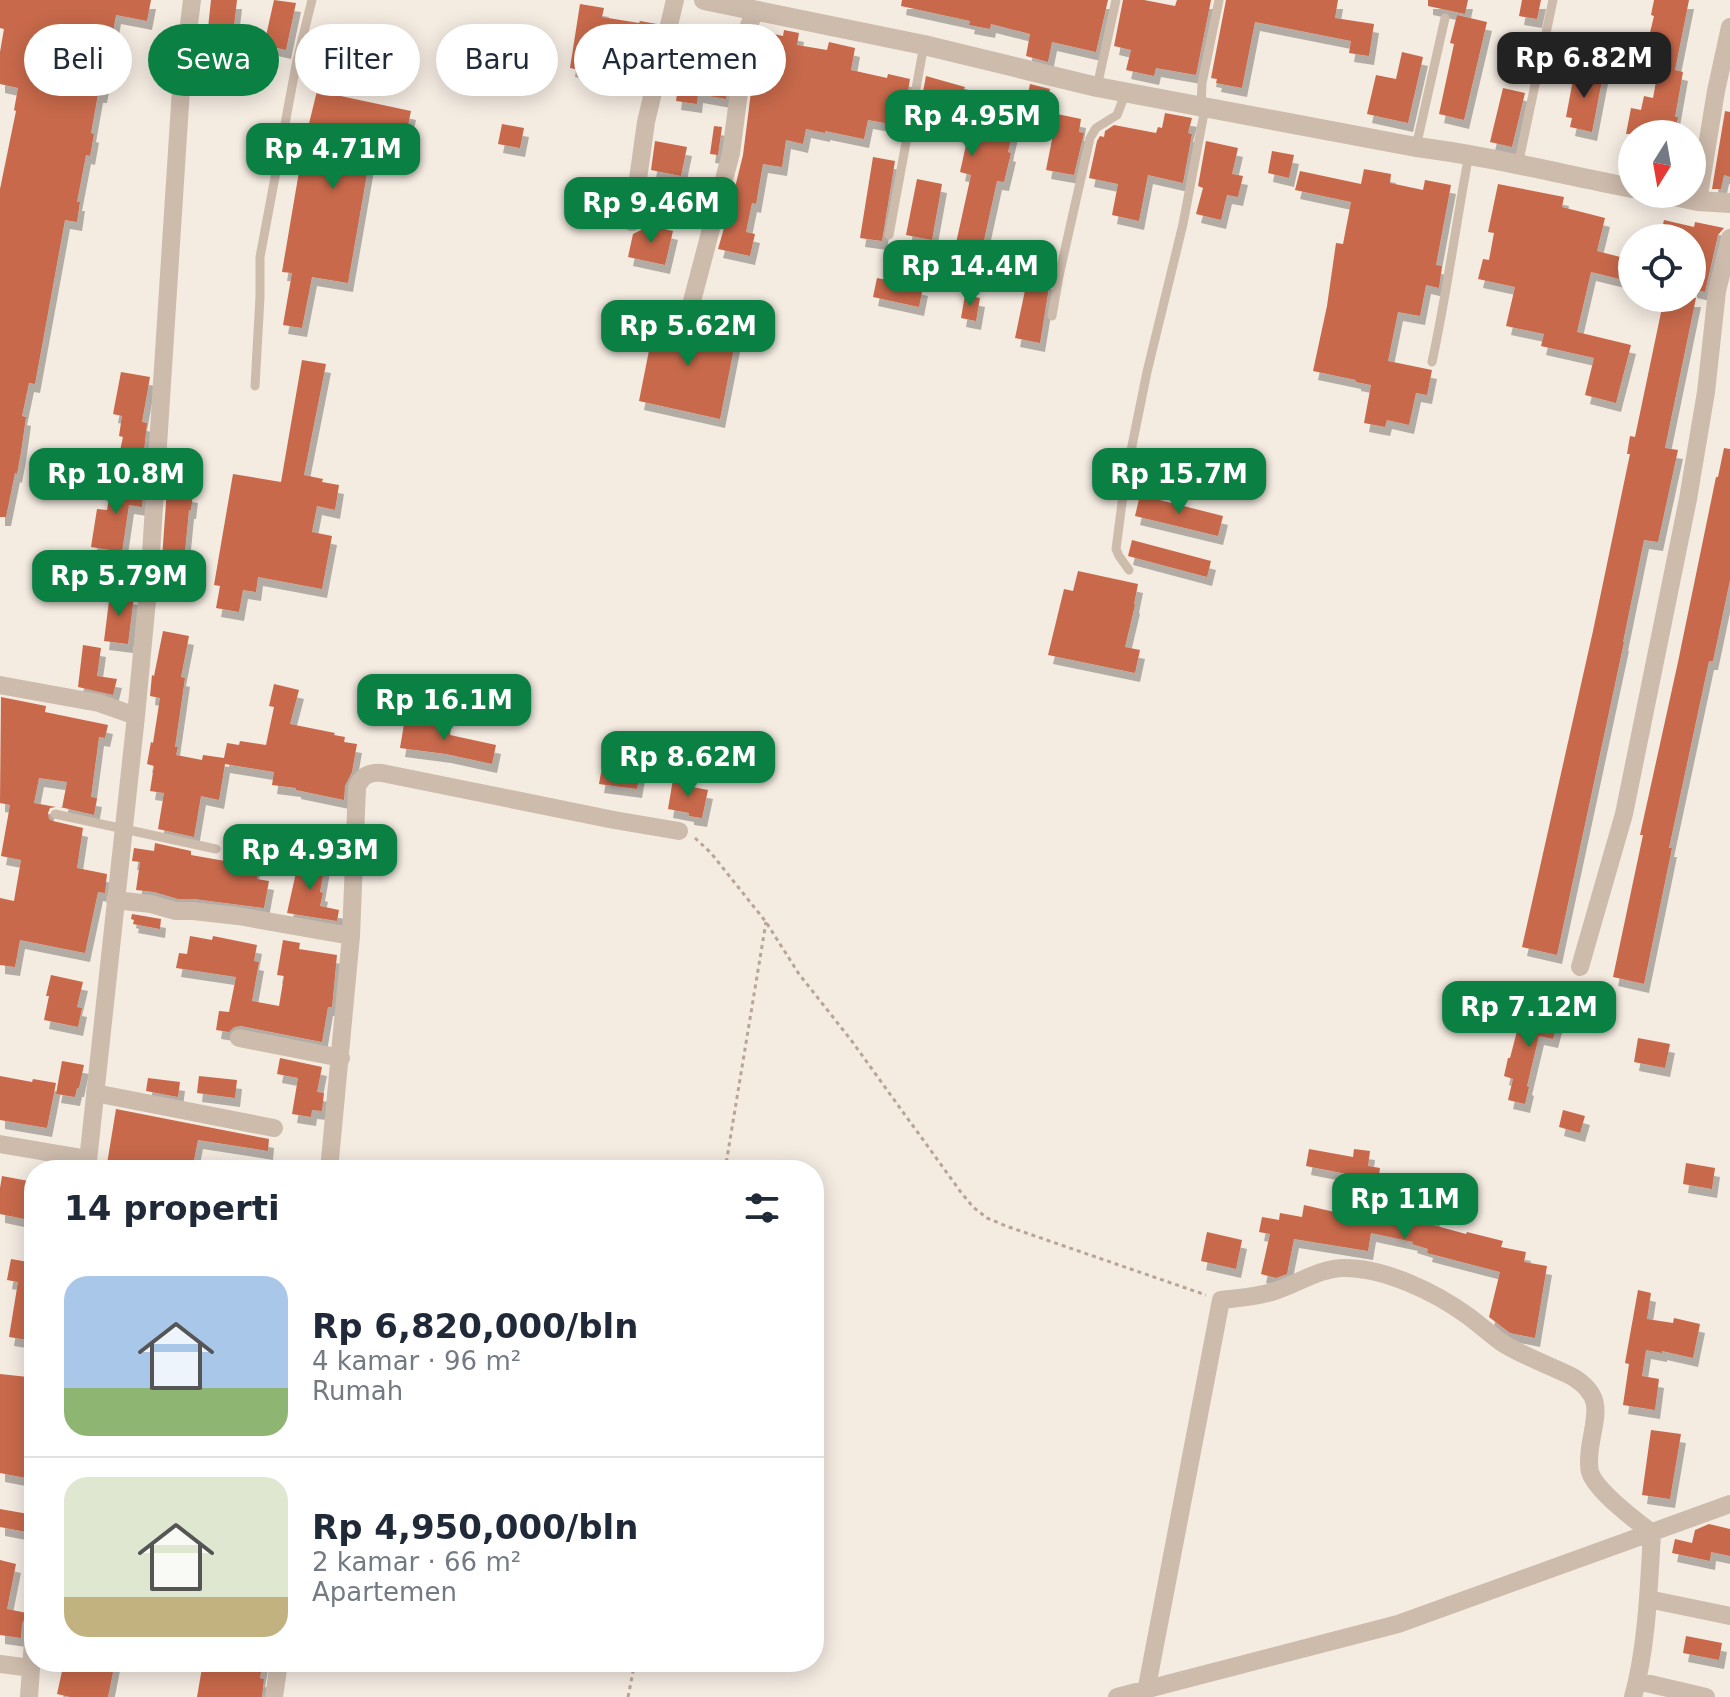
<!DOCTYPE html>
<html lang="id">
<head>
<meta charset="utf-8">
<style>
  :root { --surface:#fff; --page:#f2f2f3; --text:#1f2937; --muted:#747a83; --line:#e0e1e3; --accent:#0b8043 }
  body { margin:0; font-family:"DejaVu Sans",sans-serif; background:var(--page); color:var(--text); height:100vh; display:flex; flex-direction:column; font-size:30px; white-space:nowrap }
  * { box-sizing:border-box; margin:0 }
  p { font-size:26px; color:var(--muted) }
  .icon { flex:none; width:44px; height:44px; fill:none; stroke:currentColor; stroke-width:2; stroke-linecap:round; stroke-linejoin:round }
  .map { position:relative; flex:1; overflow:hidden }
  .drawer { position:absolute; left:24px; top:1160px; width:800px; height:512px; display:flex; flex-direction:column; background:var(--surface); border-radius:32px; box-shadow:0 4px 20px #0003 }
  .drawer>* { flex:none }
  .banner { position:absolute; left:24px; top:24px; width:800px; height:72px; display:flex; gap:16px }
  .needle { width:52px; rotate:191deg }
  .buttons { position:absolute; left:1618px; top:120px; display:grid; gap:16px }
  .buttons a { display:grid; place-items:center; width:88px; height:88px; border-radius:50%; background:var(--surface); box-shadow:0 4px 20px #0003; font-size:40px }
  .price { position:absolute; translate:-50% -68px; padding:0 18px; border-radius:16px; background:var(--accent); color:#fff; font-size:26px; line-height:52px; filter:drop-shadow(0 2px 4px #0008) }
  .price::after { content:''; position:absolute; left:50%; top:48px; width:24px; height:18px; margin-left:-12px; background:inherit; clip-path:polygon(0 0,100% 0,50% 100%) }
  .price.selected { background:#222; color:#fff }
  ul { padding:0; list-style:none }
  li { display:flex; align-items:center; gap:24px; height:200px; padding:0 40px }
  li+li { border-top:2px solid var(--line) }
  li span { display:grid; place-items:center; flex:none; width:224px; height:160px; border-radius:24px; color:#555 }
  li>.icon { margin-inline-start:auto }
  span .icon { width:96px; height:96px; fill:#fffc; stroke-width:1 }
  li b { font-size:34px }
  h2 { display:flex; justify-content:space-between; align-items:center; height:96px; padding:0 40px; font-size:34px }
  .pill { padding:0 28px; border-radius:36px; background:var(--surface); box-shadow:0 4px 20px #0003; font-size:28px; line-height:72px }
  .pill.selected { background:var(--accent); color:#fff }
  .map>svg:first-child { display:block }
  .building { fill:#c8694b; filter:url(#shadow) }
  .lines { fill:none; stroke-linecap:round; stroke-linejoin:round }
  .path { stroke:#b9a596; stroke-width:3; stroke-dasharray:4 4; stroke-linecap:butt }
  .service { stroke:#cdbbac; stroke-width:9 }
  .minor { stroke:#cdbbac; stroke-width:18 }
  .tertiary { stroke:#cdbbac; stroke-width:20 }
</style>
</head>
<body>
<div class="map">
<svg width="1730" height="1697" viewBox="0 0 1730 1697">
  <defs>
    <filter id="shadow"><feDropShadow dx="5" dy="9" stdDeviation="0" flood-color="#0004"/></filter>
  </defs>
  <rect width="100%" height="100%" fill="#f4ebe1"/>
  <path class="building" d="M0,0H151L147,21L116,15L102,94H98L91,133L94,134L90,156L86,155L77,202H80L77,222L65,220L35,384L29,383L22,416L26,417L21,452L17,474L15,473L6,517H0V189L16,111L14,110L18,88L0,84V52L4,29L0,28Z
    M211,0H237L228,78L203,74Z
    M274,0L296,3L286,50L264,45Z
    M902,0H1108L1096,52L1052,42L1048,62L1026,56L1030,34L991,24L990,29L969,25L970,21L901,6Z
    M1123,0H1144L1175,6L1177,0H1211L1196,75L1156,68L1154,76L1126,70L1131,50L1114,46Z
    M1226,0H1338L1335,18L1374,24L1369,56L1349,53L1351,41L1255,22L1242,88L1216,83L1217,79L1211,78Z
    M1428,0H1468L1465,14L1428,6Z
    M1522,0H1541L1537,19L1519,16Z
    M1654,0H1689L1675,70L1683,72L1675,117H1678L1675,134H1626L1631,108L1641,110L1644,96L1653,98L1662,49L1647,45L1654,16L1651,15Z
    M580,4L604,8L602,17L639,23L640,21L657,24L650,53L625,48L620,78L570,68Z
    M1457,15L1487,22L1464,120L1439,114L1454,44L1450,43Z
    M680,29L734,36L726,99L698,94L697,104L676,101L678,86L669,84Z
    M784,30L799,33L797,45L827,50L829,42L855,48L851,70L887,78L888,74L910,79L902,126L868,120L864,139L825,131V133L806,129L803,144L786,140L782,167L763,164L756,204L752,203L746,232L755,234L750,256L718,249L724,228H725L743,155L758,37L764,38L765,32L783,36Z
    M1402,52L1423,57L1408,123L1367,114L1376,75L1396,79Z
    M1575,69L1603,75L1592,132L1570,127L1572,118L1566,117Z
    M926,76L965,87L964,89L988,94L987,98L1019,105L1008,152L1011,153L1004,182L997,181L974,286L957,282L960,268L951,266L971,175L960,172L968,136L917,124Z
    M1030,84L1050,89L1045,112L1025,108Z
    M1503,88L1525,93L1512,147L1490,142Z
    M317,91L411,111L404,145L373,139L348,283L312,277L302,328L283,325L292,273L282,272L303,148Z
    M1725,111L1730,112V177L1724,175L1721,189H1712Z
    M1165,113L1192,118L1188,133L1192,134L1183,183L1148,175L1139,221L1112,215L1118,184L1089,178L1097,141L1100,136L1104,137L1105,131L1114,125L1156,133L1158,127L1162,128Z
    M1057,114L1081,119L1079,132L1084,133L1074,175L1046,170Z
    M502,124L524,128L520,148L498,144Z
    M714,126L722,127L718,155L710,154Z
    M655,141L687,147L681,176L651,170Z
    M1206,141L1238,148L1232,174L1243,176L1238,197L1227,195L1221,220L1196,214L1203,188L1198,186Z
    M1272,151L1294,155L1289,178L1268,173Z
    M873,157L895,161L882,241L860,238Z
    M1364,169L1391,174L1390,183L1423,190L1425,180L1451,185L1436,265L1442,266L1439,288L1426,285L1420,316L1398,312L1388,361L1432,370L1427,395L1416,393L1409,425L1387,420L1385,427L1364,423L1371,385L1356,382V380L1313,371L1327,306L1336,243L1343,244L1351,202L1295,190L1300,171L1361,184Z
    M917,179L942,184L932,240L906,235Z
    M1498,184L1564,197L1562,207L1605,218L1597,251L1632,260V282L1591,272L1577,332L1631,345L1616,403L1585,395L1594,358L1541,346L1544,334L1506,326L1515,287L1478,279L1483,259L1489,260L1494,233L1488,232Z
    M1664,220L1694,227L1695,222L1724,228L1718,235L1705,292L1692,289V238H1660Z
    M644,224L673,231L665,265L628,257L633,234L641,230Z
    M1028,276L1050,281L1040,343L1015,338Z
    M877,278L923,287L919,307L873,297Z
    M965,295L980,298L976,321L961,318Z
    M1664,298H1696L1665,448L1678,450L1658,542L1644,540L1623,642H1624L1557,955L1522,947L1593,631L1630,454H1627L1630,436L1635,437Z
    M655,320L701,329L702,326L737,333L720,419L639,401Z
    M302,360L326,364L304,475L323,479L322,482L339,485L335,510L317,506L312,532L332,536L322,589L258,577L256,592L243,590L239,612L216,608L220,586L214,585L233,474L281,482Z
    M121,372L150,377L142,422L147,423L143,460L119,455L123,437L119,436L122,416L113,414Z
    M1724,448L1730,449V580L1713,661H1709L1669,848H1672L1644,984L1613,977L1643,835H1640L1678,662L1716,477H1718Z
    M112,480L143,485L142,507L129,505L122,552L91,547L97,509L107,510Z
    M167,489L193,494L191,510H189L185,551L173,550L169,587L160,586Z
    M1140,495L1223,516L1218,536L1135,516Z
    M1132,540L1211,561L1207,577L1128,556Z
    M1078,571L1138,584L1134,604L1135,605L1125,647L1140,650L1135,673L1048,655L1064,589L1073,591Z
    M110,593L134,596L128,644L104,641Z
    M163,631L189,636L181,677L185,678L175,747H178L176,755L202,760L203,755L224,758L227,743L239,745L240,741L266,745L274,707L269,706L274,684L299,690L290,724L335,733L334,735L345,737L344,742L357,744L352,772L345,786L344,800L296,790V788L272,785L274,772L225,764L219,800L201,796L194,837L158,829L164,793L150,791L154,766L147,764L151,742L153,743L160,698L150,696L152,675L154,676Z
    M83,645L101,648L97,676L117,679L113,695L78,687Z
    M1,697L46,706L45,712L108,725L105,738L99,737L91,797L97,798L94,815L60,807L62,808L67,782L39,778L34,803L56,807L50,808L48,813L49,819L53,821L83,828L77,868L107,874L105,893L98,892L85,953L20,940L15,967L0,965V898L14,901L21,860L1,856L10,805L0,803Z
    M405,718L451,728L450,735L496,745L492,764L446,754L400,748Z
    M607,740L627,744L625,752L643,755L637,789L599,784Z
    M673,779L693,783V787L708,790L702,818L689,816V813L668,809Z
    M230,833L260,838L254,871L258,872L257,879L269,881L264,908L194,899H178L154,892L136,890L140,862L132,861L134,848L154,851L155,843L191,851V855L225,861Z
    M299,859L325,864L320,892L323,893L320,906L339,910L337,921L287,913Z
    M132,914L161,919L160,929L133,924L134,920L131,919Z
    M190,936L212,940L213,936L257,945L254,961L259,962L252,1001L279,1006L284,976L277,975L283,940L300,943L299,949L337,955L332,1007H328L322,1042L241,1026L234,1027L229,1032L216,1030L219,1011L229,1012L236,977L176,968L179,953L187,954Z
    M51,975L83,982L77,1007L82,1008L78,1027L44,1020L49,996H46Z
    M1534,1002L1561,1009L1553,1039L1539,1036L1527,1086L1529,1087L1525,1104L1508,1100L1513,1079L1504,1076L1508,1058H1510L1517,1031L1526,1034Z
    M1638,1038L1670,1044L1665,1068L1634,1062Z
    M280,1058L322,1067L317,1092L324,1093L322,1111L312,1110L311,1117L292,1114L298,1078L277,1074Z
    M62,1061L84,1065L79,1088H77L75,1097L56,1094Z
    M0,1076L32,1082L33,1079L56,1083L47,1128L0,1120Z
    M199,1076L237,1080L235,1098L197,1093Z
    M148,1078L180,1082L178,1097L146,1091Z
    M116,1109L269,1139L268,1151L198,1140L192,1170H106Z
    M1563,1110L1585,1116L1580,1133L1559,1127Z
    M1309,1149L1353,1157L1354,1149L1370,1151L1368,1166L1380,1168L1374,1211L1420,1222L1422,1213L1435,1216L1433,1225L1466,1234L1467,1232L1503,1241L1501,1247L1526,1252L1524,1262L1547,1266L1535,1338L1510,1333L1489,1317L1500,1272L1427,1253L1428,1249L1412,1244L1413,1242L1371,1233L1368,1251L1294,1239L1287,1274L1276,1278L1261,1274L1270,1234L1259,1232L1262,1217L1279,1220L1280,1213L1302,1217L1304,1205L1339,1213L1340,1202H1344L1347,1174L1306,1166Z
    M1686,1163L1715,1168L1712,1189L1683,1184Z
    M2,1176L34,1182V1221L0,1214V1188Z
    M1207,1232L1242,1240L1236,1269L1201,1261Z
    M11,1259L34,1263V1341L9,1337L18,1282L7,1280Z
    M1638,1290L1651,1293L1647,1319L1673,1323L1674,1318L1700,1324L1693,1358L1662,1351V1353L1646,1350L1642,1376L1659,1379L1655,1410L1623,1405L1629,1364L1625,1363Z
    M0,1374L28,1377L27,1380L34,1382V1401L25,1455L30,1456L26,1478L0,1473Z
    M1651,1430L1681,1434L1670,1499L1642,1495Z
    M0,1509L34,1515L32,1533L0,1527Z
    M1709,1524L1730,1529V1556L1711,1552L1710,1561L1672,1553L1675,1539L1692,1543L1695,1530Z
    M0,1560L16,1564L7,1609L27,1613L22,1624L21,1638L0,1635Z
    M1686,1636L1722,1643L1719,1660L1683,1653Z
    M64,1662H115L108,1697H70L57,1694Z
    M203,1662H263L260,1678L264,1679L262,1697H197Z"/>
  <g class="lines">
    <path class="path" d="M695,838L711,853L766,922L799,974L851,1040L960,1191L973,1207L987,1218L1006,1226L1206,1295
      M725,1170L766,922
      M628,1697L635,1662"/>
    <path class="service" d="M1097,87L1116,0
      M1201,107L1202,83L1219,0
      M1416,147L1445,18
      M1518,165L1553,0
      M889,235L924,45
      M1052,316L1059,276L1090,138L1096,128L1117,115L1126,92
      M1432,362C1447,293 1456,223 1469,154
      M255,386L260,297V257L297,60L312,0
      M1129,570L1119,556L1116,549L1125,480L1147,372L1183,224L1205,108
      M55,814L216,849"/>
    <path class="minor" d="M1698,201L1716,91L1730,27
      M632,222L646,122L675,0
      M691,305L731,153L747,31L755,10
      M0,685L99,703L136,716
      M115,900L151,904L176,911H193L238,916L351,936
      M1580,967L1624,814L1688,499L1706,392L1717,291L1730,238
      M239,1038L341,1058
      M95,1093L274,1128
      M0,1144L88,1159
      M87,1170L136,716L150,569L181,89L192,0
      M329,1170L351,936L357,787C362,775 370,772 382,773L614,820L679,831
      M1648,1599L1730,1616
      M0,1664L31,1668
      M1638,1681L1706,1697
      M29,1697L34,1626
      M274,1697L279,1662
      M1117,1697L1398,1624L1730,1504
      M1145,1697L1221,1300C1239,1298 1257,1297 1275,1291C1297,1284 1320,1268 1344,1268C1385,1268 1435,1292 1468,1316C1479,1324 1490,1334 1501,1342C1520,1355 1551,1366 1573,1377C1605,1397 1595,1415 1590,1448C1589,1456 1588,1464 1590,1472C1596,1491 1636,1521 1652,1533C1649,1584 1647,1648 1633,1697"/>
    <path class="tertiary" d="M704,0L924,45L1097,87L1416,147C1489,156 1560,174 1632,188
      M1664,194L1698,201L1730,203"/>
  </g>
</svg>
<div class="buttons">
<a><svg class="needle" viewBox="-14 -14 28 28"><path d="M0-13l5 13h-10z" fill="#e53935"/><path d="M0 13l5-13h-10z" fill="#747a83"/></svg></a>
<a><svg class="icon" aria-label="locate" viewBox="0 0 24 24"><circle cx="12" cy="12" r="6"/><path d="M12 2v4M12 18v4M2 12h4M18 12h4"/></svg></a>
</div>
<b class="price selected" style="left:1584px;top:100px">Rp 6.82M</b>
<b class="price" style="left:972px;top:158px">Rp 4.95M</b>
<b class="price" style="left:333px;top:191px">Rp 4.71M</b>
<b class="price" style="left:651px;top:245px">Rp 9.46M</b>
<b class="price" style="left:970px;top:308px">Rp 14.4M</b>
<b class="price" style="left:688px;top:368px">Rp 5.62M</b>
<b class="price" style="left:116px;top:516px">Rp 10.8M</b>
<b class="price" style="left:1179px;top:516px">Rp 15.7M</b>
<b class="price" style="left:119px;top:618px">Rp 5.79M</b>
<b class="price" style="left:444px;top:742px">Rp 16.1M</b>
<b class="price" style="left:688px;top:799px">Rp 8.62M</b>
<b class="price" style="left:310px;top:892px">Rp 4.93M</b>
<b class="price" style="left:1529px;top:1049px">Rp 7.12M</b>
<b class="price" style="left:1405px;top:1241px">Rp 11M</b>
<div class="banner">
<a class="pill">Beli</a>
<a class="pill selected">Sewa</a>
<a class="pill">Filter</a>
<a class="pill">Baru</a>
<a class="pill">Apartemen</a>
</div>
<section class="drawer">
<h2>14 properti<svg class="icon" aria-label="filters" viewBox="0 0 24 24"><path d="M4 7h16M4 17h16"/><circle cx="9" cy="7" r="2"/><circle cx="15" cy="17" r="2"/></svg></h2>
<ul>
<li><span style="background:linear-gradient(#a9c7e8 70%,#8fb573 0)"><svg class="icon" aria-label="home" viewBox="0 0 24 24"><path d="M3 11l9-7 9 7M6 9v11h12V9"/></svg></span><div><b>Rp 6,820,000/bln</b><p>4 kamar · 96 m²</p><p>Rumah</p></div></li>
<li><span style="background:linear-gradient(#dfe7d0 75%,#c2b280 0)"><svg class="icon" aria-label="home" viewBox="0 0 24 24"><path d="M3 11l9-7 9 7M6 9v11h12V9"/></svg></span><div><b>Rp 4,950,000/bln</b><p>2 kamar · 66 m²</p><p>Apartemen</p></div></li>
</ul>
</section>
</div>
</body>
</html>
